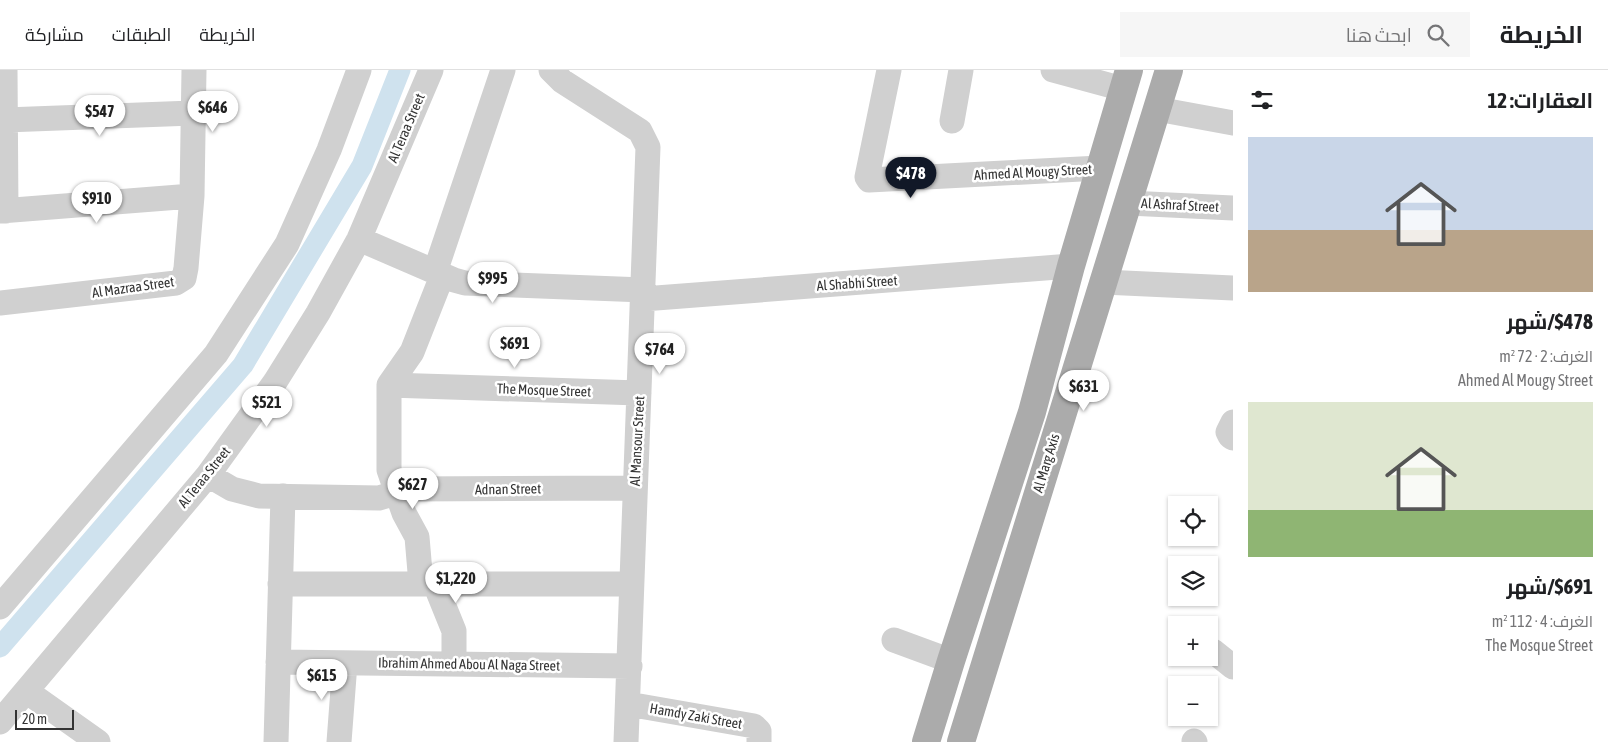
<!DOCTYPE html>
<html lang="ar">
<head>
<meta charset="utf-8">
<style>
  :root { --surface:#fff; --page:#f6f6f6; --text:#202124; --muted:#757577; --line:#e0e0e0; --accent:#111827 }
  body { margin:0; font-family:"Asap Condensed",Cairo,sans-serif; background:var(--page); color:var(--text); direction:rtl; height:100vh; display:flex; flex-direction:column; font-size:19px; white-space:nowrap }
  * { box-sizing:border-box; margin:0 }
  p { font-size:16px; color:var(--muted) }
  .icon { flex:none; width:28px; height:28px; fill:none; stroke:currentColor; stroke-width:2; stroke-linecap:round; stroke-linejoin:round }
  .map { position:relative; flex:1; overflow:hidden; direction:ltr }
  .sheet { display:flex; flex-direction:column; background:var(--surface); width:375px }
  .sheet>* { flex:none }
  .buttons { position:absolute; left:1168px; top:426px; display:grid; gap:10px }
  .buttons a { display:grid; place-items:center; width:50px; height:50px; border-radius:0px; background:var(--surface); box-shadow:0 1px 4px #0004; font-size:25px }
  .scale { position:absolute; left:15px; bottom:12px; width:59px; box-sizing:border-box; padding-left:5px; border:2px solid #333; border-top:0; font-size:14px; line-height:18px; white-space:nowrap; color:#333; -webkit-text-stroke:4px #fff; paint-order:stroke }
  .price { position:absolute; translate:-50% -42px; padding:0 11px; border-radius:18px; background:#fff; color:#222; font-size:16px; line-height:32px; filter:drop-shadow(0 1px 2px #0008) }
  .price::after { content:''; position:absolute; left:50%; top:30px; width:15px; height:11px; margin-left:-8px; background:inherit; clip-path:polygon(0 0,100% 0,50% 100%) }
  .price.current { background:var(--accent); color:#fff }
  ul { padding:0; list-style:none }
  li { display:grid; align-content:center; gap:10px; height:265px; padding:0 15px }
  li span { display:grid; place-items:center; height:155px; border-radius:0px; color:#555 }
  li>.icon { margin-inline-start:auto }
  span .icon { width:90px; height:90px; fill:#fffc; stroke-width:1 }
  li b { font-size:21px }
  h2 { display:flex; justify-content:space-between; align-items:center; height:60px; padding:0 15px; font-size:21px }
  header { display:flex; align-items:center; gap:30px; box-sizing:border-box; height:70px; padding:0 25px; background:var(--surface); border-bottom:1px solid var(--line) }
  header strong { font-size:24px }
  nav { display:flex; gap:28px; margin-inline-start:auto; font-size:18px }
  .search { width:350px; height:45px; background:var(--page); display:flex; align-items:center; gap:12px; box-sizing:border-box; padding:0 18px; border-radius:0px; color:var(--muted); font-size:19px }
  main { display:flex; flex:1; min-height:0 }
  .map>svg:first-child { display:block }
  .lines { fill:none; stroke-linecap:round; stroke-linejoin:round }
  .canal { stroke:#cfe2ee; stroke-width:21 }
  .minor { stroke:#d0d0d0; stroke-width:25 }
  .major { stroke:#ababab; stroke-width:28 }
  .labels { text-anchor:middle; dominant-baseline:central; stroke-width:5; stroke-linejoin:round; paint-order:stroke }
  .street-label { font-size:14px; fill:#333; stroke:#fff }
</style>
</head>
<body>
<header>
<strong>الخريطة</strong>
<div class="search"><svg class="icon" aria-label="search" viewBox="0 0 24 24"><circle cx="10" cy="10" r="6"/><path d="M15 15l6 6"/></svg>ابحث هنا</div>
<nav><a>الخريطة</a><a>الطبقات</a><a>مشاركة</a></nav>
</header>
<main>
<section class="sheet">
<h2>العقارات: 12<svg class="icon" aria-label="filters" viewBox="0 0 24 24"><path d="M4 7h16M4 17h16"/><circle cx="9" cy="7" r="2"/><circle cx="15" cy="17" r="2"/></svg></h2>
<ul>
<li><span style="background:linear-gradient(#c9d6e8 60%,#b9a48a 0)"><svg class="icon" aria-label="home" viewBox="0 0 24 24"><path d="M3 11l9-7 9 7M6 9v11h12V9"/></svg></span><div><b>$478/شهر</b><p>الغرف: 2 · 72 m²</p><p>Ahmed Al Mougy Street</p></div></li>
<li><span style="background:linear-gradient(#dfe7d0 70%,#8fb573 0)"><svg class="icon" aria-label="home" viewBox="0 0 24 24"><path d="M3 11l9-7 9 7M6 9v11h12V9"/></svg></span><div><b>$691/شهر</b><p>الغرف: 4 · 112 m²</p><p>The Mosque Street</p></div></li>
</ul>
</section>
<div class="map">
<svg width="1233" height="672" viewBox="0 0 1233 672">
  <rect width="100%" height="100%" fill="#fff"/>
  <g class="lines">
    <path class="canal" d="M0,577L243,295L362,96L400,0"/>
    <path class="minor" d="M5,0L6,141
      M551,0L562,11L640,61L648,77L626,672
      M889,0L867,107L869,110L1100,98
      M1053,0L1123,19
      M1157,39L1233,53
      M5,50L193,43
      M952,51L961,0
      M1128,133L1233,138
      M0,141L192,126
      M359,169L454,210L465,213L644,220
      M435,202L503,0
      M1103,212L1233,218
      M643,229L1071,196
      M0,233L176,213L184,208L186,198L192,126L194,0
      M389,315L639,323
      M1233,352L1228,362L1230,366L1233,368
      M208,405L232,419L259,426L379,428L409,419L635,418
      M280,514H631
      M421,514L417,467L404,443L389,400V315L412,282L442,206
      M435,514L454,561V594
      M0,537L216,284L287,174L329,80L359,0
      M894,570L951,591
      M1213,581L1233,597
      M278,592L630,596
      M26,621L98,672
      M628,634L754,656L759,661V672
      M0,652L208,405L275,312L318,243L359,169L431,0
      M1194,671L1195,672
      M276,672L283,426
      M339,672L345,593"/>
    <path class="major" d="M926,672L951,591L1032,342L1071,196L1129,0
      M961,672L1169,0"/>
  </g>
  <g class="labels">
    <g class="street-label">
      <text transform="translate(406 58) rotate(-67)">Al Teraa Street</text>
      <text transform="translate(1033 102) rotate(-3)">Ahmed Al Mougy Street</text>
      <text transform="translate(1180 135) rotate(3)">Al Ashraf Street</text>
      <text transform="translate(857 213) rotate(-4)">Al Shabhi Street</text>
      <text transform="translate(133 217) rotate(-8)">Al Mazraa Street</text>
      <text transform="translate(544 320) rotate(2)">The Mosque Street</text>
      <text transform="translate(637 371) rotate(-87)">Al Mansour Street</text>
      <text transform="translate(1046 393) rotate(-73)">Al Marg Axis</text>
      <text transform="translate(204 407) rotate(-51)">Al Teraa Street</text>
      <text transform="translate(508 419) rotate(-1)">Adnan Street</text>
      <text transform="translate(469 594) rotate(1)">Ibrahim Ahmed Abou Al Naga Street</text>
      <text transform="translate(696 646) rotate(10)">Hamdy Zaki Street</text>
    </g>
  </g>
</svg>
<div class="buttons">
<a><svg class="icon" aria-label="locate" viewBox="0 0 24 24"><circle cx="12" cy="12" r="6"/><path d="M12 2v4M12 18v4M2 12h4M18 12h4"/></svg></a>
<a><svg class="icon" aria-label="layers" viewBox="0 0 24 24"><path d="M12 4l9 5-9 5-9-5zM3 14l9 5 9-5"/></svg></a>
<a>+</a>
<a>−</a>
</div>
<div class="scale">20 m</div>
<b class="price" style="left:213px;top:63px">$646</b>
<b class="price" style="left:100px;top:67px">$547</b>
<b class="price current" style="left:911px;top:129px">$478</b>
<b class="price" style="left:97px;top:154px">$910</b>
<b class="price" style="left:493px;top:234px">$995</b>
<b class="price" style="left:515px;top:299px">$691</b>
<b class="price" style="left:660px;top:305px">$764</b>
<b class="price" style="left:1084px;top:342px">$631</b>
<b class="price" style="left:267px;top:358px">$521</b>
<b class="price" style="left:413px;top:440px">$627</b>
<b class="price" style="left:456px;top:534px">$1,220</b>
<b class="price" style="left:322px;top:631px">$615</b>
</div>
</main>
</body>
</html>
